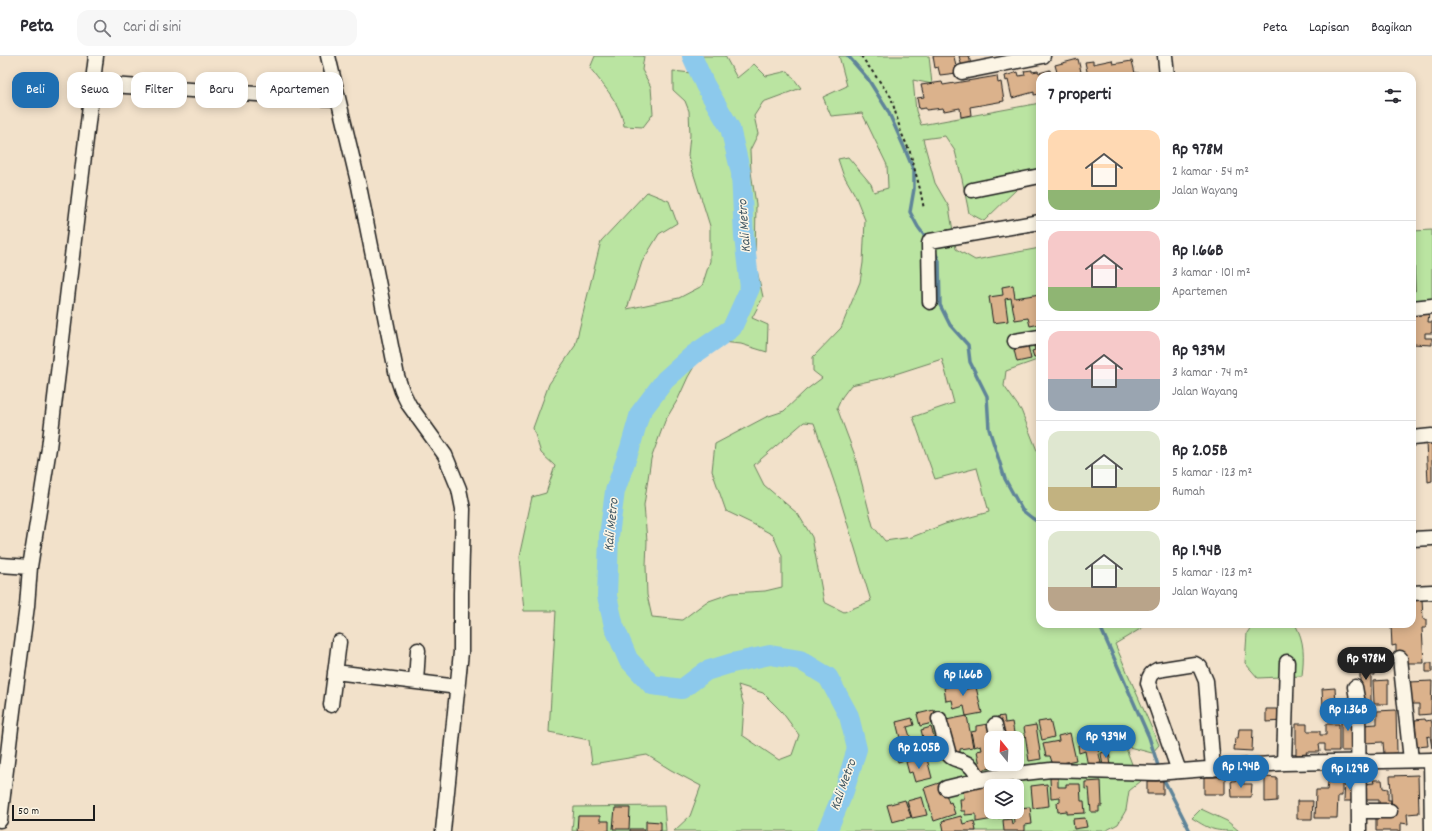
<!DOCTYPE html>
<html lang="id">
<head>
<meta charset="utf-8">
<style>
  :root { --surface:#fff; --page:#f7f7f7; --text:#2b2b33; --muted:#7c7c81; --line:#e1e1e2; --accent:#1f6fb2 }
  body { margin:0; font-family:Dekko,sans-serif; background:var(--page); color:var(--text); height:100vh; display:flex; flex-direction:column; font-size:15px; white-space:nowrap }
  * { box-sizing:border-box; margin:0 }
  p { font-size:13px; color:var(--muted) }
  .icon { flex:none; width:22px; height:22px; fill:none; stroke:currentColor; stroke-width:2; stroke-linecap:round; stroke-linejoin:round }
  .map { position:relative; flex:1; overflow:hidden }
  .sheet { position:absolute; left:1036px; top:16px; width:380px; height:556px; display:flex; flex-direction:column; background:var(--surface); border-radius:12px; box-shadow:0 2px 10px #0003 }
  .sheet>* { flex:none }
  .hud { position:absolute; left:12px; top:16px; width:380px; height:36px; display:flex; gap:8px }
  .needle { width:26px; rotate:342deg }
  .fabs { position:absolute; left:984px; top:675px; display:grid; gap:8px }
  .fabs a { display:grid; place-items:center; width:40px; height:40px; border-radius:8px; background:var(--surface); box-shadow:0 2px 10px #0003; font-size:20px }
  .scale { position:absolute; left:12px; bottom:10px; width:83px; box-sizing:border-box; padding-left:4px; border:2px solid #1c1c1c; border-top:0; font-size:11px; line-height:14px; white-space:nowrap; color:#1c1c1c; -webkit-text-stroke:3px #fcf5e5; paint-order:stroke }
  .price { position:absolute; translate:-50% -34px; padding:0 9px; border-radius:14px; background:var(--accent); color:#fff; font-size:13px; line-height:26px; filter:drop-shadow(0 1px 2px #0008) }
  .price::after { content:''; position:absolute; left:50%; top:24px; width:12px; height:9px; margin-left:-6px; background:inherit; clip-path:polygon(0 0,100% 0,50% 100%) }
  .price.current { background:#222; color:#fff }
  ul { padding:0; list-style:none }
  li { display:flex; align-items:center; gap:12px; height:100px; padding:0 12px }
  li+li { border-top:1px solid var(--line) }
  li span { display:grid; place-items:center; flex:none; width:112px; height:80px; border-radius:12px; color:#555 }
  li>.icon { margin-inline-start:auto }
  span .icon { width:48px; height:48px; fill:#fffc; stroke-width:1 }
  li b { font-size:17px }
  h2 { display:flex; justify-content:space-between; align-items:center; height:48px; padding:0 12px; font-size:17px }
  .tag { padding:0 14px; border-radius:12px; background:var(--surface); box-shadow:0 2px 10px #0003; font-size:14px; line-height:36px }
  .tag.current { background:var(--accent); color:#fff }
  header { display:flex; align-items:center; gap:24px; box-sizing:border-box; height:56px; padding:0 20px; background:var(--surface); border-bottom:1px solid var(--line) }
  header strong { font-size:19px }
  nav { display:flex; gap:22px; margin-inline-start:auto; font-size:14px }
  .search { width:280px; height:36px; background:var(--page); display:flex; align-items:center; gap:10px; box-sizing:border-box; padding:0 14px; border-radius:12px; color:var(--muted); font-size:15px }
  .map>svg:first-child { display:block }
  .green { fill:#bae4a1; stroke:#6b805e; fill-rule:evenodd }
  .lines { fill:none; stroke-linecap:round; stroke-linejoin:round }
  .stream { stroke:#5f8499; stroke-width:3.5 }
  .river { stroke:#8cc9ec; stroke-width:20 }
  .building { fill:#dbb28c; stroke:#1c1c1c }
  .minor-casing { stroke:#1c1c1c; stroke-width:17 }
  .path { stroke:#1c1c1c; stroke-width:2; stroke-dasharray:3 3; stroke-linecap:butt }
  .minor { stroke:#fcf5e5; stroke-width:14 }
  .labels { text-anchor:middle; dominant-baseline:central; stroke-width:3; stroke-linejoin:round; paint-order:stroke }
  .water-label { font-size:14px; font-style:italic; fill:#435965; stroke:#fcf5e5 }
</style>
</head>
<body>
<header>
<strong>Peta</strong>
<div class="search"><svg class="icon" aria-label="search" viewBox="0 0 24 24"><circle cx="10" cy="10" r="6"/><path d="M15 15l6 6"/></svg>Cari di sini</div>
<nav><a>Peta</a><a>Lapisan</a><a>Bagikan</a></nav>
</header>
<div class="map">
<svg width="1432" height="775" viewBox="0 0 1432 775">
  <rect width="100%" height="100%" fill="#f2e1ca"/>
  <filter id="ink" filterUnits="userSpaceOnUse"><feTurbulence type="fractalNoise" baseFrequency=".025" numOctaves="2"/><feDisplacementMap in="SourceGraphic" scale="8" xChannelSelector="R" yChannelSelector="G"/><feConvolveMatrix kernelMatrix="1 2 1 2 8 2 1 2 1" color-interpolation-filters="sRGB"/></filter>
  <g filter="url(#ink)">
    <path class="green" d="M595,0H644L642,14L651,31L653,58L643,71L624,70C621,48 603,29 590,12Z
      M692,0H725L737,22L754,8L766,20L788,15L801,32L763,46L754,60L758,78L750,94L751,116L756,148L755,205L763,241L752,262L768,269L767,296L741,288L722,286L703,295L688,321L678,343L665,365L651,403L644,449L647,485L646,510L647,539L652,561L682,564L706,546L732,537L765,535L782,531V500L773,479L751,467L726,455L712,415L715,388L766,361L784,355L806,334L822,322L813,315V301L841,272L860,226L863,207L865,164L855,139L843,118L838,103L848,101L871,128L874,136L888,132L887,109L862,57L831,60L823,41L847,30L839,0H929L932,28L913,24L916,55L921,69L1040,47V125L1019,131L984,165L969,157L962,123L955,95L945,80L923,83L935,127L949,151L956,193L975,204L1040,192V303L1006,315L1004,330L1021,354L1040,402V568H1140L1142,572L1115,588L1159,689L1152,697L1125,690L1132,708L1141,725L1129,735L1126,754L1118,768L1105,775H674L690,760L701,730L671,714L647,699L592,708L589,684L549,676L556,555H524L519,501L532,441L546,437L555,410L541,397L533,372L549,328L575,290L601,185L647,136L669,145L677,167L659,178L642,206L627,253L679,242L702,230L710,205V170L688,100L690,79L689,55L685,45L673,34V15L700,18ZM942,303L954,347L913,361L935,423L977,412L989,456L945,468L912,481L885,485L873,470L854,397L837,352L842,341L851,329L883,322ZM804,366L814,367L840,443L871,545L844,556L824,546L812,481L798,458L764,429L754,409ZM738,629L763,637L782,656L799,679L792,699L779,704L742,679L744,650ZM991,682H1017V708H991ZM991,730H1017V756H991Z
      M1432,174V247L1412,249V175Z
      M1253,568H1295C1305,586 1304,600 1302,620L1258,622L1245,607L1247,577Z
      M664,750L666,775H572L574,751Z
      M1201,753L1227,765L1239,775C1215,775 1212,775 1192,762Z"/>
    <g class="lines">
      <path class="stream" d="M848,0L868,23L888,55L904,91L914,115V133L910,156L918,171L927,183
        M934,194L939,205L940,249L950,269L968,289L970,306L987,340L989,373L1005,423L1022,454L1032,462L1040,467
        M1099,568L1149,681L1159,713
        M1162,720L1190,775"/>
      <path class="river" d="M692,0L705,29L730,72L741,117L744,181L750,232L732,272L693,299L665,324L640,357L630,392L615,435L609,480L607,540L614,570L628,603L652,629L682,633L706,615L732,607L770,599L800,604L828,621L849,660L857,693L844,735L827,775"/>
    </g>
    <path class="building" d="M933,0H954L957,17L940,19L938,11L935,12Z
      M959,0H969L971,9L962,11Z
      M1078,3L1082,20H1058L1055,9Z
      M1112,4L1113,8L1132,5L1135,17H1139V20H1088L1085,6L1093,5V8Z
      M1032,14V16L1038,15L1039,17L1050,14L1051,20H1040V38L1034,39V36L1012,42L1008,24L1006,25L1005,20L1018,16L1019,20L1025,19L1024,15Z
      M997,20L998,27L1001,26L1004,45L970,51L971,59L961,61L960,52L944,55L943,52L926,54V52L919,53L917,42L924,41L921,29L942,26L943,29Z
      M1412,202H1414L1415,235H1412Z
      M1013,229L1015,242L1040,238V268L1030,270L1028,262L1015,264L1011,242L1005,243L1008,265L993,267L989,241L1003,239L1002,231Z
      M1412,256L1429,257L1428,266H1432V277H1425V282H1432V289L1412,288Z
      M1039,288L1040,300L1034,301L1032,295L1035,294L1034,290Z
      M1028,290L1031,303L1017,306L1014,294Z
      M1432,386V425L1428,426L1426,387Z
      M1412,543H1422L1423,563H1426V572H1422L1424,607H1403L1396,598V589L1392,590L1391,569L1412,568Z
      M1360,606H1374L1375,619H1371V646H1360Z
      M1426,607H1432V616H1426Z
      M959,621L962,634L976,631L982,657L966,660L964,650L954,653L952,644L946,645L944,632L948,631L947,624Z
      M1388,624V648H1374L1373,625Z
      M1432,625L1431,658L1419,659V648H1410L1409,626Z
      M1335,632L1336,649L1323,650L1322,633Z
      M1266,653H1284V665L1266,666Z
      M934,654L937,666L920,670L917,658Z
      M1396,654L1397,697L1384,698L1383,686L1363,687V669L1377,668V655Z
      M1341,658H1355V695H1341Z
      M967,660L973,691L960,693V696L950,698L946,664Z
      M1004,660L1005,667L1012,666L1015,682H1000L997,661Z
      M912,662L914,669L907,671L912,687L902,690L896,666Z
      M1425,663L1426,665L1431,664L1432,668V692L1430,680L1427,681L1428,690L1417,691L1415,664Z
      M1050,664L1054,681L1042,684L1038,666Z
      M994,667L991,682V708H1002V710L981,714L977,695L982,694L981,689L974,691L971,676L976,675V670Z
      M1296,668H1307V675H1320V679H1326V668H1339V695H1325V688H1319L1320,696H1306L1307,698L1296,699Z
      M1036,669L1041,703L1029,705L1024,671Z
      M931,671L937,690L926,693L921,674Z
      M1239,673H1253L1252,695L1234,694L1235,682H1238Z
      M1070,677L1076,704L1053,709L1050,700H1046L1043,688L1059,685L1058,680Z
      M1085,687L1086,691L1097,689L1101,707L1088,710L1085,695L1079,697L1078,689Z
      M912,690L915,701L898,706L895,695Z
      M922,695L924,701L919,702L917,696Z
      M1109,695L1111,710L1103,711L1101,697Z
      M916,703L917,705L927,703L932,722L915,726L912,716L909,717L906,706Z
      M1418,719L1419,757L1407,758L1408,768L1401,767V775H1376V758L1392,757L1390,720Z
      M1000,720L1009,725V730H1001Z
      M1204,721H1225V738H1204Z
      M1265,721L1277,722V745L1265,746Z
      M1050,722H1058V731H1066V728H1080L1081,745H1084L1085,757L1067,758V755L1058,756L1057,747L1060,746V741L1051,742Z
      M1243,724V728H1252L1251,741H1232L1231,725Z
      M1373,724H1382L1383,732L1388,733V744H1391L1390,750H1379V744H1363V728L1374,727Z
      M1101,725L1102,750H1099V756H1091L1089,732L1085,733V726Z
      M1147,725H1163V738H1147Z
      M1345,725H1355V745H1344Z
      M942,726L949,747L951,746L955,758L934,765L924,732Z
      M1328,726H1342V740H1338L1337,762H1315L1316,734H1327Z
      M1047,728L1049,750L1033,752L1031,730Z
      M987,729L990,755L1010,756H1005V761L976,766V758L965,759V755H961L960,743H964L963,731Z
      M922,741L927,759L912,762L907,745Z
      M905,744L911,761L892,766L887,749Z
      M1297,745H1313L1312,763H1297Z
      M1030,751L1032,768L1025,769V775H1004L1003,764L1011,763L1012,768L1014,767L1013,756H1017V752Z
      M615,752H630L629,773H613Z
      M578,760H600V765H609V775H577Z
      M961,760L963,768L974,765L976,775H944L942,765Z
      M1085,762L1087,771L1074,773L1073,763Z
      M646,765L661,766V775H646Z
      M630,773H644V775H630Z"/>
    <g class="lines">
      <defs>
        <path id="minor" d="M328,0L359,130L397,320L402,335L409,349L445,399L459,433L463,453L461,537V596L443,775
          M1165,0L1167,20
          M962,16L1043,0
          M93,28L338,43
          M972,134L1040,120
          M930,246L929,188L930,185L1040,166
          M1412,252L1432,250
          M1015,285L1040,281
          M1412,382L1432,380
          M1412,483L1432,482
          M0,509L30,511
          M1412,537L1432,536
          M1400,602L1411,704
          M335,616L458,631
          M416,626L418,594
          M1355,631L1358,648L1359,775
          M331,649L339,586
          M939,663L949,699C953,704 958,703 964,706C972,709 976,716 979,724
          M995,669L998,682
          M1431,704L1432,775
          M1284,707L1287,606
          M1179,715L1148,627C1149,620 1151,617 1157,614L1195,608L1200,611L1206,625L1213,713
          M946,732L979,724L1007,719L1051,714L1156,717L1284,707L1432,704
          M1359,755H1390
          M0,764L13,655L27,550L30,511L49,392L96,0"/>
      </defs>
      <use href="#minor" class="minor-casing"/>
      <path class="path" d="M861,0L891,41L901,76L910,96L920,133L924,153"/>
      <use href="#minor" class="minor"/>
    </g>
  </g>
  <g class="labels">
    <g class="water-label">
      <text transform="translate(745 170) rotate(-94)">Kali Metro</text>
      <text transform="translate(612 469) rotate(-84)">Kali Metro</text>
      <text transform="translate(844 729) rotate(-70)">Kali Metro</text>
    </g>
  </g>
</svg>
<div class="fabs">
<a><svg class="needle" viewBox="-14 -14 28 28"><path d="M0-13l5 13h-10z" fill="#e53935"/><path d="M0 13l5-13h-10z" fill="#7c7c81"/></svg></a>
<a><svg class="icon" aria-label="layers" viewBox="0 0 24 24"><path d="M12 4l9 5-9 5-9-5zM3 14l9 5 9-5"/></svg></a>
</div>
<div class="scale">50 m</div>
<b class="price current" style="left:1366px;top:625px">Rp 978M</b>
<b class="price" style="left:963px;top:641px">Rp 1.66B</b>
<b class="price" style="left:1348px;top:676px">Rp 1.36B</b>
<b class="price" style="left:1106px;top:703px">Rp 939M</b>
<b class="price" style="left:919px;top:714px">Rp 2.05B</b>
<b class="price" style="left:1241px;top:733px">Rp 1.94B</b>
<b class="price" style="left:1350px;top:735px">Rp 1.29B</b>
<div class="hud">
<a class="tag current">Beli</a>
<a class="tag">Sewa</a>
<a class="tag">Filter</a>
<a class="tag">Baru</a>
<a class="tag">Apartemen</a>
</div>
<section class="sheet">
<h2>7 properti<svg class="icon" aria-label="filters" viewBox="0 0 24 24"><path d="M4 7h16M4 17h16"/><circle cx="9" cy="7" r="2"/><circle cx="15" cy="17" r="2"/></svg></h2>
<ul>
<li><span style="background:linear-gradient(#ffd9b3 75%,#8fb573 0)"><svg class="icon" aria-label="home" viewBox="0 0 24 24"><path d="M3 11l9-7 9 7M6 9v11h12V9"/></svg></span><div><b>Rp 978M</b><p>2 kamar · 54 m²</p><p>Jalan Wayang</p></div></li>
<li><span style="background:linear-gradient(#f6c9c9 70%,#8fb573 0)"><svg class="icon" aria-label="home" viewBox="0 0 24 24"><path d="M3 11l9-7 9 7M6 9v11h12V9"/></svg></span><div><b>Rp 1.66B</b><p>3 kamar · 101 m²</p><p>Apartemen</p></div></li>
<li><span style="background:linear-gradient(#f6c9c9 60%,#9aa5b1 0)"><svg class="icon" aria-label="home" viewBox="0 0 24 24"><path d="M3 11l9-7 9 7M6 9v11h12V9"/></svg></span><div><b>Rp 939M</b><p>3 kamar · 74 m²</p><p>Jalan Wayang</p></div></li>
<li><span style="background:linear-gradient(#dfe7d0 70%,#c2b280 0)"><svg class="icon" aria-label="home" viewBox="0 0 24 24"><path d="M3 11l9-7 9 7M6 9v11h12V9"/></svg></span><div><b>Rp 2.05B</b><p>5 kamar · 123 m²</p><p>Rumah</p></div></li>
<li><span style="background:linear-gradient(#dfe7d0 70%,#b9a48a 0)"><svg class="icon" aria-label="home" viewBox="0 0 24 24"><path d="M3 11l9-7 9 7M6 9v11h12V9"/></svg></span><div><b>Rp 1.94B</b><p>5 kamar · 123 m²</p><p>Jalan Wayang</p></div></li>
</ul>
</section>
</div>
</body>
</html>
